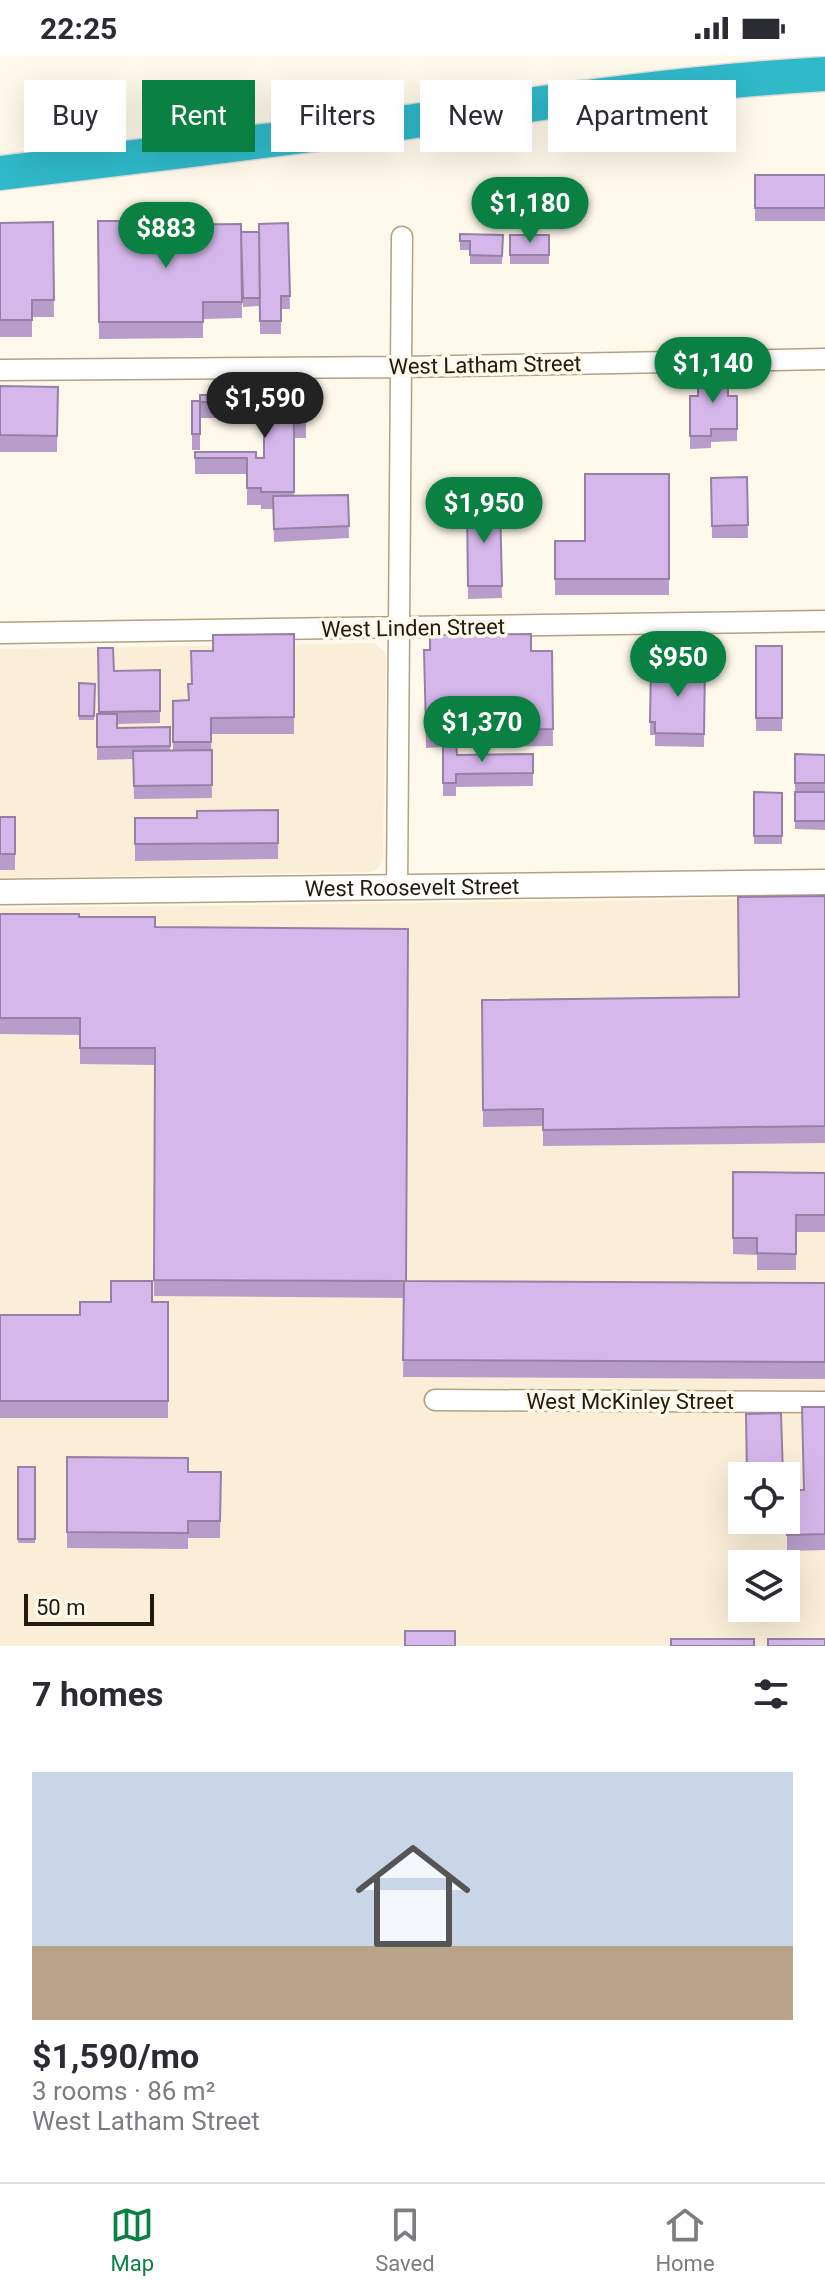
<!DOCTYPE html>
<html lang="en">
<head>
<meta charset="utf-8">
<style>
  :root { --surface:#fff; --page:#f2f2f3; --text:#2b2b33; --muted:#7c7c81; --line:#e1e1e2; --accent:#0b8043 }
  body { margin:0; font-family:Roboto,sans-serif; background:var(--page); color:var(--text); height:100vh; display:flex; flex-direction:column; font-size:30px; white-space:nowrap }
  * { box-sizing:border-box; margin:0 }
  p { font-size:26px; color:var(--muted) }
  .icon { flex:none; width:44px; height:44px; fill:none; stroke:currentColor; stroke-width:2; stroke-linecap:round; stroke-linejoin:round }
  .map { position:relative; height:1590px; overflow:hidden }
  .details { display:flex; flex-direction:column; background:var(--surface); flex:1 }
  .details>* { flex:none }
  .top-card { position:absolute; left:24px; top:24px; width:778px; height:72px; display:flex; gap:16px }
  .buttons { position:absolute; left:728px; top:1406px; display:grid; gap:16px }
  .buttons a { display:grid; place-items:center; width:72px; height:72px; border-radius:0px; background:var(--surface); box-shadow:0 8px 32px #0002; font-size:40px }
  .scale { position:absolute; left:24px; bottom:20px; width:130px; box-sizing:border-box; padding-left:8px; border:4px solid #201b0e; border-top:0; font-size:22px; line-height:28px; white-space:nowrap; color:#201b0e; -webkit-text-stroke:6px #fff9eb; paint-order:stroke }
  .price { position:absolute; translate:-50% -68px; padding:0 18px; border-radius:28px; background:var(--accent); color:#fff; font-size:26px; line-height:52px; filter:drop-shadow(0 2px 4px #0008) }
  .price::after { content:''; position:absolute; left:50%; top:48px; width:24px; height:18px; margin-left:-12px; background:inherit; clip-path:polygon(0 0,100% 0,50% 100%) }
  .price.current { background:#222; color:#fff }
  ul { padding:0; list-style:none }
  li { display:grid; align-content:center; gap:16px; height:424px; padding:0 32px }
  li+li { border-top:2px solid var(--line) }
  li span { display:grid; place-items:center; height:248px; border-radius:0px; color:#555 }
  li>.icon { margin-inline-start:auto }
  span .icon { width:144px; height:144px; fill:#fffc; stroke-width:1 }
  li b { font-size:34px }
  h2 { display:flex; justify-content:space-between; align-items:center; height:96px; padding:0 32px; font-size:34px }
  .tag { padding:0 28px; border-radius:0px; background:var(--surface); box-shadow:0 8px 32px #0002; font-size:28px; line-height:72px }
  .tag.current { background:var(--accent); color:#fff }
  .status { display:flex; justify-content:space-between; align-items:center; height:56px; padding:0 40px; background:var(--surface); direction:ltr }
  .status svg { height:22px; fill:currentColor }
  .tabs { display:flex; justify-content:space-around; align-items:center; height:112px; border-top:2px solid var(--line); background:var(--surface); font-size:22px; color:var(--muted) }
  .tabs a { display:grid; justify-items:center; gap:4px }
  .tabs .current { color:var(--accent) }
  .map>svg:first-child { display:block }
  .industrial { fill:#faeed9; fill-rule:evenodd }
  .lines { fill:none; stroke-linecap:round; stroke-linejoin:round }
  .minor-casing { stroke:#b2a281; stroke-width:23 }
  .tertiary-casing { stroke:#b2a281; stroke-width:27 }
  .motorway-casing { stroke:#dbdbd8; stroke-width:37 }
  .minor { stroke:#fff; stroke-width:20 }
  .tertiary { stroke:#fff; stroke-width:24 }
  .motorway { stroke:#2fb9c9; stroke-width:34 }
  .wall { fill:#b89dca }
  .building { fill:#d6b7eb; stroke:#9680a4; stroke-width:2 }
  .labels { text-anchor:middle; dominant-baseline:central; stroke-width:7; stroke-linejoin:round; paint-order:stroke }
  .street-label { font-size:22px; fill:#201b0e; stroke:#fff9eb }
</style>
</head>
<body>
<div class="status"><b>22:25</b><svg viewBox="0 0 49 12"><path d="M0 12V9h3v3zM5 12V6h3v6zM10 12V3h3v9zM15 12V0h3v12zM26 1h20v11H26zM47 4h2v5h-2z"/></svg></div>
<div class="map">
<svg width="825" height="1590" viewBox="0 0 825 1590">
  <rect width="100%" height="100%" fill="#fff9eb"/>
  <path class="industrial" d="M375,587L386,598L383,799L381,808L376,814L369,816L0,822V593Z
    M825,842V1590H0V852ZM742,1420H786V1464H742ZM742,1508H786V1552H742Z"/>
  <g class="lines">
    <defs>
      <path id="minor" d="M0,314L402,311L825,303
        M0,577L825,565
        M397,832L402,181
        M435,1344L825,1346"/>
      <g id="tertiary">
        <path id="s1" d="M0,836L825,826"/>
      </g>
      <path id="motorway" d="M0,117C114,103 229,90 343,75C503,53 663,27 825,18"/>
    </defs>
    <use href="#minor" class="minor-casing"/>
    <use href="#tertiary" class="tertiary-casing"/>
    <use href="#motorway" class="motorway-casing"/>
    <use href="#minor" class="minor"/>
    <use href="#tertiary" class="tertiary"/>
    <use href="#motorway" class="motorway"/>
  </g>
  <path class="wall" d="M755,119H825V165H755Z
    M98,165L139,169L241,176H259L288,167L290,253H281V278H260V245V250L243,251L242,221V262L203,263V282L99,283Z
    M53,166L54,261H32V281H0V167Z
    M460,178L503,179L502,208H470V194H460Z
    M510,179H549V208H510Z
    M0,330L58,331L57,396H0Z
    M690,340H737V385L711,386V392L690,393Z
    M306,344V382H294V440L348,439L349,482L274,486L273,453H261V449H247V418H195V396L264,402V362H200V394H192V345Z
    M669,418V539H555V485H585Z
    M747,421L748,482H712L711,422Z
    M500,448L502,542L468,543L467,449Z
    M294,578V678H211L212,742L134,743L133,703L97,704V658H99L98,592L114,615L160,614V667L117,668V672L170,671V695H173V645L189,644L192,628L213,595Z
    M756,590H782V675H756Z
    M424,594L552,595L553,690L456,691L457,699L533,698V730L456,731V740H443V691L426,692Z
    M651,609L705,610L704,691L655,690V679H650Z
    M79,627L95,628L94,664H79Z
    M795,698L825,699V736H795Z
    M754,736L782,737V788H754Z
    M795,736H825V774L795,773Z
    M0,761H15V814H0Z
    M135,762H197L278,787V803L135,805Z
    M825,840V1087L543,1090V1070L483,1071L482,944L739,941Z
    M0,858L79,861L155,871L406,1225L825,1227V1323L403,1321L404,1242L154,1240L155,1009L80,1008V979L0,978Z
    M825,1117V1176H796V1214H757V1199L733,1198V1182Z
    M111,1246H168V1362H0V1259H80Z
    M825,1351V1494L787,1495V1434H803Z
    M67,1401L188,1416H221L220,1482H188V1493L67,1492Z
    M18,1411H35V1487H18Z"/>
  <path class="building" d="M755,119H825V152H755Z
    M98,165H139V169L241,168L242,246H203V266H99Z
    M53,166L54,244H32V264H0V167Z
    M288,167L290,240H281V265H260L259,168Z
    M241,176H259L260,242H243Z
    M460,178L503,179L502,200L470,199V185H460Z
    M510,179H549V199H510Z
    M698,316H728V340H737V373H711V380H690V340H698Z
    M0,330L58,331L57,380L0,379Z
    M200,339H294V344H306V366H294V436H261V432H247V402H195V396H256V402H264V346H200V378H192V345H200Z
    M585,418H669V523H555V485H585Z
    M747,421L748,469L712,470L711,422Z
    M348,439L349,470L274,473L273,440Z
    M500,448L502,530H468L467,449Z
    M294,578V661L211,662V686H173V645L189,644L188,628H192L191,595H213V579Z
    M531,578V595H552L553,673L426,675L424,594H430V579Z
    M756,590H782V662H756Z
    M98,592H113L114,615L160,614V655L99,656Z
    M651,609L705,610L704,678L655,677V666H650Z
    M79,627L95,628L94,660H79Z
    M97,658H117V672L170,671V690L97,691Z
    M443,686H456L457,699L533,698V717L456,718V727H443Z
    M212,694V729L134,730L133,695Z
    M795,698L825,699V727H795Z
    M754,736L782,737V780H754Z
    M795,736H825V765H795Z
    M278,754V787L135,788V762H197V755Z
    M0,761H15V798H0Z
    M825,840V1070L543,1074V1053L483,1054L482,944L739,941L738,841Z
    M0,858H79V861H155V871L408,873L406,1225L825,1227V1306L403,1304L404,1225L154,1224L155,992H80V962H0Z
    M733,1116L825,1117V1159H796V1198L757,1197V1182H733Z
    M111,1225H152V1246H168V1345H0V1259H80V1246H111Z
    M802,1351H825V1478L787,1479V1434H804Z
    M781,1357L783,1420H747L746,1358Z
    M67,1401L188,1402V1416H221L220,1465H188V1477L67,1476Z
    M18,1411H35V1483H18Z
    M405,1575H455V1590H405Z
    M671,1583H754V1590H671Z
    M768,1583H825V1590H768Z"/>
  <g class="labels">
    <g class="street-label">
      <text transform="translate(485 309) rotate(-1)">West Latham Street</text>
      <text transform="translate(413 572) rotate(-1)">West Linden Street</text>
      <text stroke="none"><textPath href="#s1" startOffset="412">West Roosevelt Street</textPath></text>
      <text x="630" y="1345">West McKinley Street</text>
    </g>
  </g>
</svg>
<div class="buttons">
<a><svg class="icon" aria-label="locate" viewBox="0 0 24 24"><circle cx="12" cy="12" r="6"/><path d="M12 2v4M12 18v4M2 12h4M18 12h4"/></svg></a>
<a><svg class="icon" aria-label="layers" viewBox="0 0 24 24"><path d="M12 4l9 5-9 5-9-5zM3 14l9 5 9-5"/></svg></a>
</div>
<div class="scale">50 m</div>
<b class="price" style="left:530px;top:189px">$1,180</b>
<b class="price" style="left:166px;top:214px">$883</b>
<b class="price" style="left:713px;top:349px">$1,140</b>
<b class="price current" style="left:265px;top:384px">$1,590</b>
<b class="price" style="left:484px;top:489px">$1,950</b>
<b class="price" style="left:678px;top:643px">$950</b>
<b class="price" style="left:482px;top:708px">$1,370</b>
<div class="top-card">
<a class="tag">Buy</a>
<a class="tag current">Rent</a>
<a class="tag">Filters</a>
<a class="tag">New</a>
<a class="tag">Apartment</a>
</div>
</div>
<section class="details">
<h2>7 homes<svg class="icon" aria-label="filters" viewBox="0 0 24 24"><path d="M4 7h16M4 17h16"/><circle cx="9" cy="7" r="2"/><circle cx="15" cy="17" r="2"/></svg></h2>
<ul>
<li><span style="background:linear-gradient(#c9d6e8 70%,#b9a48a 0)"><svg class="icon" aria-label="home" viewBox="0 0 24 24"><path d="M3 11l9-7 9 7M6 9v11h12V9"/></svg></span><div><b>$1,590/mo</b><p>3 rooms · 86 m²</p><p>West Latham Street</p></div></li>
</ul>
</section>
<nav class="tabs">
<a class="current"><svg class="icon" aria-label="map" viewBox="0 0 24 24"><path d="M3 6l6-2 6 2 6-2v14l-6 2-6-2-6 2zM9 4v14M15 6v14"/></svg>Map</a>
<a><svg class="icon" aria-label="saved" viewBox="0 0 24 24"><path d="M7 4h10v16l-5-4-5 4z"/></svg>Saved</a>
<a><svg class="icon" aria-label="home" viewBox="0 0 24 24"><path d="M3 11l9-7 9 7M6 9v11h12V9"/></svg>Home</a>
</nav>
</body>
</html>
